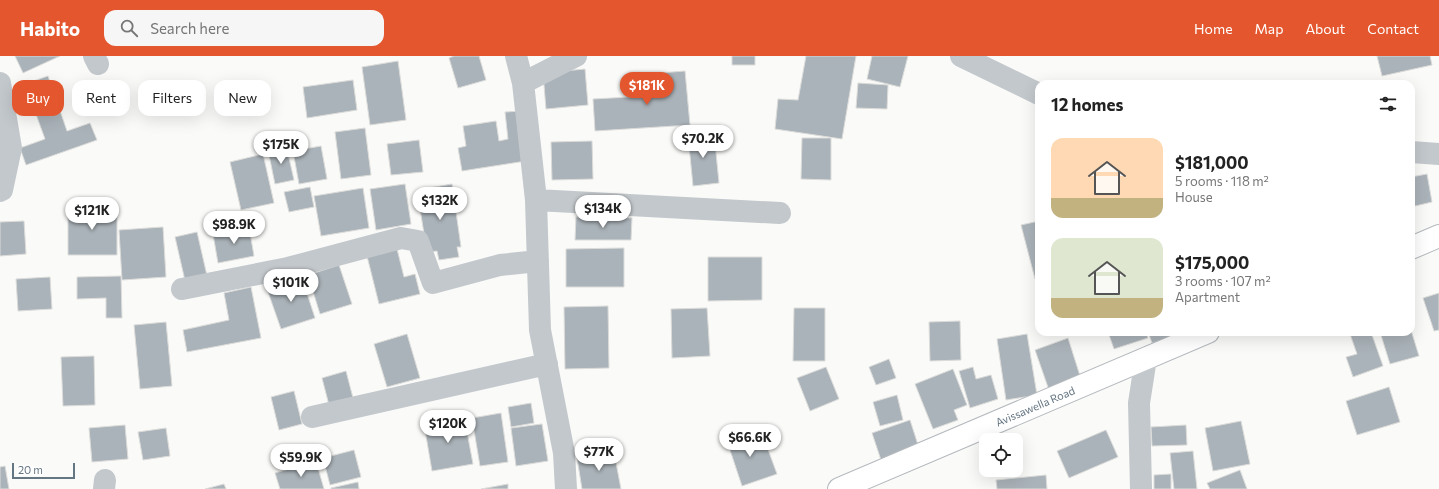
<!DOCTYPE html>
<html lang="en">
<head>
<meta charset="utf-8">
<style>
  :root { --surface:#fff; --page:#f6f6f6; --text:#222; --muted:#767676; --accent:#e4572e }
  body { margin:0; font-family:Commissioner,sans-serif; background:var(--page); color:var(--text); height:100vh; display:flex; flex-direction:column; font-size:15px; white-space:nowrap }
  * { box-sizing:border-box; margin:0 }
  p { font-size:13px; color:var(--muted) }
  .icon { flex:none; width:22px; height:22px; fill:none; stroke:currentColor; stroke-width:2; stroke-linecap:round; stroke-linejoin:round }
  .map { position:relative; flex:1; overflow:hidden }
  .side { position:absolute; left:1035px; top:24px; width:380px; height:256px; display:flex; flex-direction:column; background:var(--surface); border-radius:12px; box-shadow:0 4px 16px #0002 }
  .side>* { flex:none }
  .guide { position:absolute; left:12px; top:24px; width:380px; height:36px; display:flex; gap:8px }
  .controls { position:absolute; left:979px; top:377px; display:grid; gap:8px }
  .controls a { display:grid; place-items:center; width:44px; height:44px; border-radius:8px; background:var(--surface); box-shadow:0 4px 16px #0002; font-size:20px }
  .scale { position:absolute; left:12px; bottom:10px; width:63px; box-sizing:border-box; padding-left:4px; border:2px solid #657683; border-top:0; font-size:11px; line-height:14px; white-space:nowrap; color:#657683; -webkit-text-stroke:3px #fff; paint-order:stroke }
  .price { position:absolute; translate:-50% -34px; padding:0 9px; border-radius:14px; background:#fff; color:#222; font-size:13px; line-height:26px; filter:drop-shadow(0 1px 2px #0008) }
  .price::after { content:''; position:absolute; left:50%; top:24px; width:12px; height:9px; margin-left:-6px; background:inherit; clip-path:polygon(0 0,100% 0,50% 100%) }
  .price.selected { background:var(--accent); color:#fff }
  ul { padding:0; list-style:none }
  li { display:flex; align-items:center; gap:12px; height:100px; padding:0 16px }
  li span { display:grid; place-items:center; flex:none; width:112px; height:80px; border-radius:12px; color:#555 }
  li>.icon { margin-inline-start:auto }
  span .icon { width:48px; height:48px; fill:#fffc; stroke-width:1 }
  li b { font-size:17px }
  h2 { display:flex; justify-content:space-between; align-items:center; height:48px; padding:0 16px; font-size:17px }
  .pill { padding:0 14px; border-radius:12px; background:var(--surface); box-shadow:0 4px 16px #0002; font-size:14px; line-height:36px }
  .pill.selected { background:var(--accent); color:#fff }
  header { display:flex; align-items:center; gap:24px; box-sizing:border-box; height:56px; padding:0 20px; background:var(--accent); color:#fff }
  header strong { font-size:19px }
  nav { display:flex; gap:22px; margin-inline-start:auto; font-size:14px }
  .search { width:280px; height:36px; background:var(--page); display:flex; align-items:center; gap:10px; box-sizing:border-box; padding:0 14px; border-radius:12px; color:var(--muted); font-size:15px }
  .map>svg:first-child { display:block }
  .building { fill:#aab3b9; stroke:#dcdcda }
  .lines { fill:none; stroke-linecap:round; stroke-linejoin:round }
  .major-casing { stroke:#b5babe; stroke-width:24 }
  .minor { stroke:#c3c8cc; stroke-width:22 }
  .major { stroke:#fff; stroke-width:22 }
  .labels { text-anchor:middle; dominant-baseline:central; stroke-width:4; stroke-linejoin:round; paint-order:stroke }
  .street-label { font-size:11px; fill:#657683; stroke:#fff }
</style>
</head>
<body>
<header>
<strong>Habito</strong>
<div class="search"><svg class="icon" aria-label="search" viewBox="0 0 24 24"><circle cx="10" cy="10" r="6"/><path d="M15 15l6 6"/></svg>Search here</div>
<nav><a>Home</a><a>Map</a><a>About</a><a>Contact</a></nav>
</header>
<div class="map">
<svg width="1439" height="433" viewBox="0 0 1439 433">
  <rect width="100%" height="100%" fill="#fafaf8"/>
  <path class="building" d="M15,0H60L23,17Z
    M454,0H479L486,24L458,32L449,2Z
    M732,0H755V9H732Z
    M806,0H856L842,83L775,73L778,43L798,44Z
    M872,0H908L900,31L867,23Z
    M1377,0H1430L1432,9L1382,20Z
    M398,5L406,64L370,69L362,11Z
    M585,13L588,49L546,53L543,17Z
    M685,15L690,69L595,75L593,43L649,40L647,18Z
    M48,20L67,75L90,67L97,84L26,109L20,92L45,83L25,28Z
    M353,24L357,54L307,62L303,31Z
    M858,27L888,29L887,53L856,52Z
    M522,55L526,105L462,115L458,92L466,90L463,70L496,65L499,85L508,83L505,56Z
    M365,72L371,119L341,123L335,76Z
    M714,77L719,127L693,130L688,79Z
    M802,82H831V124L801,123Z
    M419,84L423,116L391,119L387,88Z
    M592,85L593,123L552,124L551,86Z
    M286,89L294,124L275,128L268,94Z
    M321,90L327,123L299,128L293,95Z
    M263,98L274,147L241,154L230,106Z
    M1427,118L1432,146L1411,151V121Z
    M405,128L411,168L376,174L370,133Z
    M452,128L461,191H457L459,201L439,204L437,195L427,196L417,134Z
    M310,131L314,151L289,156L284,136Z
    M363,132L369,172L321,180L314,140Z
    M68,151H117V199H68Z
    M576,161L632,162L631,184H575Z
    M24,165L26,198L0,200V166Z
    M1039,165V222L1035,223L1021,169Z
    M163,171L166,221L122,224L119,174Z
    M249,171L254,200L218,207L213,178Z
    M197,176L208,224L186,229L175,181Z
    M396,189L404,221L415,218L420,238L379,248L366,196Z
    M624,192V231H566V193Z
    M708,201H762V244L708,245Z
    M339,209L352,248L320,258L308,219Z
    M121,220L122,262H106V242L77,243V221Z
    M50,221L52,253L18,255L16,223Z
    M302,222L315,262L281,273L267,233Z
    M251,231L261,282L187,296L183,274L229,264L224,237Z
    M1439,237V274L1434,275L1423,242Z
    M608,250L609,312L565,313L564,251Z
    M707,252L710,300L672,302L671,253Z
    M794,252H825V305H793Z
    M960,265L961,304L930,305L929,266Z
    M166,266L172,330L140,333L134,269Z
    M1411,274L1419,300L1390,308L1380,276H1411Z
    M1108,276H1146L1148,282L1114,293Z
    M1148,276H1186L1152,287Z
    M1356,276H1371L1383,310L1353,321L1346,301L1357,298L1350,278Z
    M407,278L420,322L387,331L374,288Z
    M1027,278L1037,339L1006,344L997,283Z
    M1068,282L1081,323L1049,334L1035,294Z
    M94,300L95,349L63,350L61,301Z
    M889,303L896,322L876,329L869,311Z
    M826,311L839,343L810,355L797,322Z
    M973,311L976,323L991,319L998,343L970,352L959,315Z
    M953,313L967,349L954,354L958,364L933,373L915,328Z
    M346,315L353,342L329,349L322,322Z
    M1389,331L1400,366L1357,379L1346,345Z
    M294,335L302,368L279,374L271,341Z
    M897,339L903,364L880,370L873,346Z
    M531,347L534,367L511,371L508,351Z
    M501,357L508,406L480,410L472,362Z
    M464,360L473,408L432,415L424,368Z
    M910,364L919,392L881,404L872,377Z
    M1241,365L1250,408L1213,415L1205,372Z
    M542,368L548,405L516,410L511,372Z
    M125,369L128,403L92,406L89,372Z
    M1186,369L1187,389L1152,390L1151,371Z
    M166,372L170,400L143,404L138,376Z
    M748,372L755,391L766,388L777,418L742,430L725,379Z
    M1106,374L1118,401L1069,422L1057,395Z
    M354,394L361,421L330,429L323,402Z
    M1193,395L1197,433H1174L1170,397Z
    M614,396L621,433H582L577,402Z
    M316,405L324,433H280L275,417Z
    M5,410L9,433H0V411Z
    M1240,414L1247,433H1210L1207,427Z
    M1171,418V433H1154V419Z
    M1046,419L1047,433H997L996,424Z
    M358,426L359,433H331V432Z
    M224,428L226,433H205Z
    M508,428V433H481Z"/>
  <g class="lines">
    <defs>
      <path id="major" d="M1411,192L1439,180
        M839,433L1208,276"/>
    </defs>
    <use href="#major" class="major-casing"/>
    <path class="minor" d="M94,0L98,8
      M516,0L523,27L536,144L540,274L564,397L566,433
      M961,0L1039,38
      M0,27L11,92L2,134L0,135
      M523,27L576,0
      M1411,96L1439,98
      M536,144L780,157
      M182,233L288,212L401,182L418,185L433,227L500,209L538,205
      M312,361L547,308
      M104,433L105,424
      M1141,433L1139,347L1146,302"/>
    <use href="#major" class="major"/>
  </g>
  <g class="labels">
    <g class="street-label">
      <text transform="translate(1035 350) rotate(-23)">Avissawella Road</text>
    </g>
  </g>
</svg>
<div class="controls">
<a><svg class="icon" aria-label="locate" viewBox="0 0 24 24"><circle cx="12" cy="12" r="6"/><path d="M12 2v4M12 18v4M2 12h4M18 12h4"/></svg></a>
</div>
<div class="scale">20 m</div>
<b class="price selected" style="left:647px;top:50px">$181K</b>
<b class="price" style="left:703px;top:103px">$70.2K</b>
<b class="price" style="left:281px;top:109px">$175K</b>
<b class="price" style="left:440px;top:165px">$132K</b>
<b class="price" style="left:603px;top:173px">$134K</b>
<b class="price" style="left:92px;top:175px">$121K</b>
<b class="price" style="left:234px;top:189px">$98.9K</b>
<b class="price" style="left:291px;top:247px">$101K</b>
<b class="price" style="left:448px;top:388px">$120K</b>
<b class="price" style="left:750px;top:402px">$66.6K</b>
<b class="price" style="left:599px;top:416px">$77K</b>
<b class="price" style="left:301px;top:422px">$59.9K</b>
<div class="guide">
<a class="pill selected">Buy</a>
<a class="pill">Rent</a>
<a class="pill">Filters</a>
<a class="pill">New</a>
</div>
<section class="side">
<h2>12 homes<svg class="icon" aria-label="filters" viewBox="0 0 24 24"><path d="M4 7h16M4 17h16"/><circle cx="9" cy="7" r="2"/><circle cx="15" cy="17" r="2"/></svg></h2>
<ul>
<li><span style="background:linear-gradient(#ffd9b3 75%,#c2b280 0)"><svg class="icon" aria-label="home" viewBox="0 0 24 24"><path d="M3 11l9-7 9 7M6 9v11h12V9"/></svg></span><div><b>$181,000</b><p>5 rooms · 118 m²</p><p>House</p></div></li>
<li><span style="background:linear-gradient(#dfe7d0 75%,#c2b280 0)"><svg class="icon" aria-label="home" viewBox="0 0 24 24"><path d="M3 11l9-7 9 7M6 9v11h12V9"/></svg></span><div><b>$175,000</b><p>3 rooms · 107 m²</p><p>Apartment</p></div></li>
</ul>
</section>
</div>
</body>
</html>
